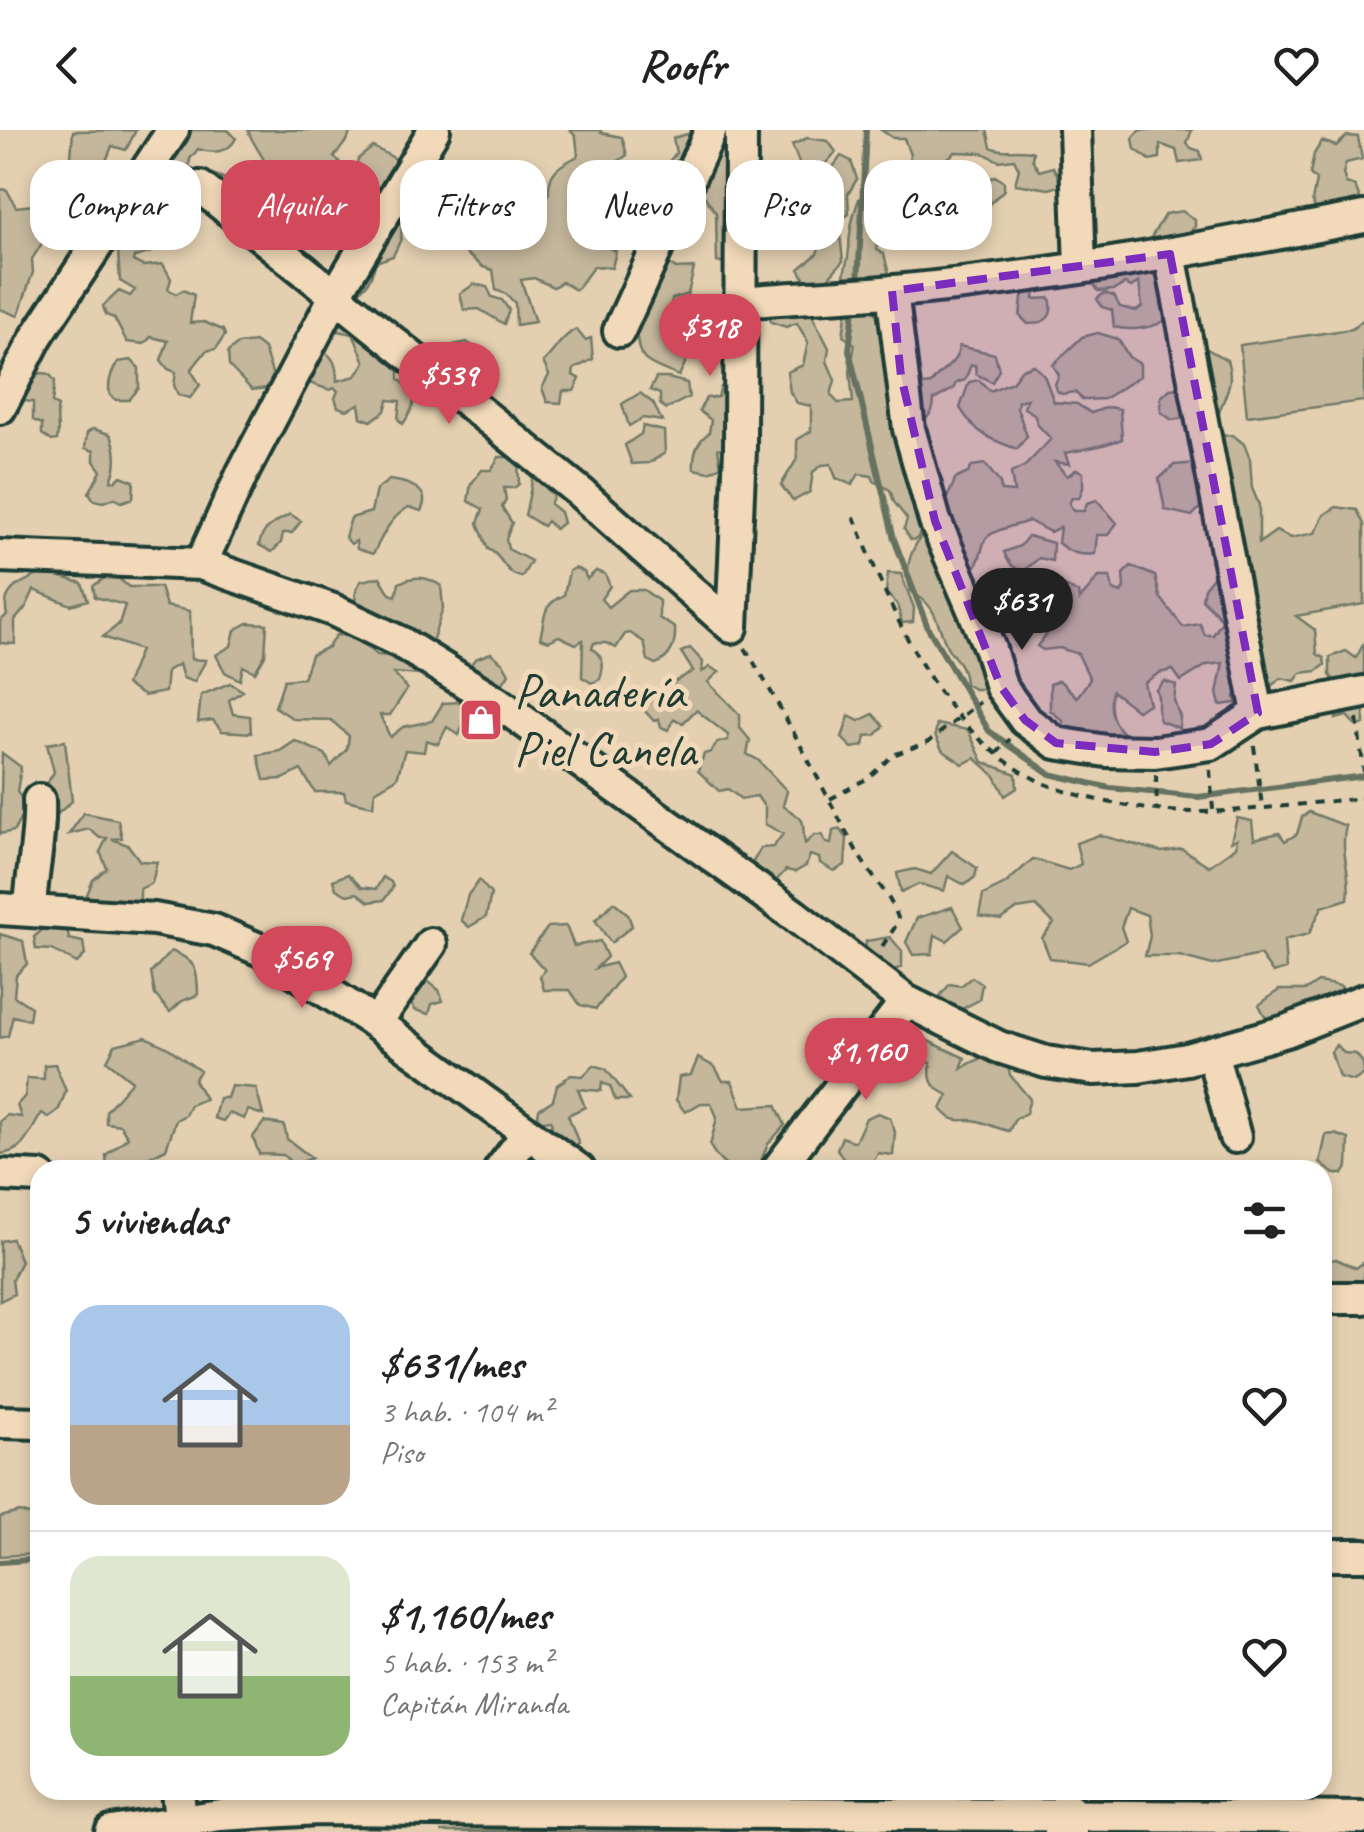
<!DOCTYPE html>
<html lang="es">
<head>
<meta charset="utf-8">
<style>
  :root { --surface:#fff; --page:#f2f2f2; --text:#222; --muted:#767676; --line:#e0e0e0; --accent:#d1495b }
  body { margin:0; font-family:Caveat,sans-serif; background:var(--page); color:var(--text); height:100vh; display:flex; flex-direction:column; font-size:38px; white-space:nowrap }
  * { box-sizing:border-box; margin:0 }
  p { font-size:32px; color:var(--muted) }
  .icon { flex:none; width:55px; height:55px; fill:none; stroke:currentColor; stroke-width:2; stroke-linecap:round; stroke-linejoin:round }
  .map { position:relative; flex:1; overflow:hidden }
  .sheet { position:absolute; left:30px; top:1030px; width:1302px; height:640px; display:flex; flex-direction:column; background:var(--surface); border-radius:30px; box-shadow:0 5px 15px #0003 }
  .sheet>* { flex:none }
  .banner { position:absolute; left:30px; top:30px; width:1305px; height:90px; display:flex; gap:20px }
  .price { position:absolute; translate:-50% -85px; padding:0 22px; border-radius:35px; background:var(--accent); color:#fff; font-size:32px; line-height:65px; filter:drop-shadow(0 2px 5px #0008) }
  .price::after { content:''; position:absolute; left:50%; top:60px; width:30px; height:22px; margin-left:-15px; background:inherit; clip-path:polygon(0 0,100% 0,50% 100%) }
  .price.current { background:#222; color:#fff }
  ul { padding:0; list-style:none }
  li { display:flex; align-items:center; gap:30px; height:250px; padding:0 40px }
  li+li { border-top:2px solid var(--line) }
  li span { display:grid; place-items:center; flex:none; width:280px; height:200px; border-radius:30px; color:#555 }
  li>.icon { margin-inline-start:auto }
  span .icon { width:120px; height:120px; fill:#fffc; stroke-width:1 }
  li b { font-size:42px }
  h2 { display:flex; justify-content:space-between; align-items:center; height:120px; padding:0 40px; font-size:42px }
  .tag { padding:0 35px; border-radius:30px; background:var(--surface); box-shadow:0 5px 15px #0003; font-size:35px; line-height:90px }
  .tag.current { background:var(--accent); color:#fff }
  header { display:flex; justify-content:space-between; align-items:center; height:130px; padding:0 40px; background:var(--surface); font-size:45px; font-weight:700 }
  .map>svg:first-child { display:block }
  .green { fill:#c4b79c; stroke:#727a68; stroke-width:2.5 }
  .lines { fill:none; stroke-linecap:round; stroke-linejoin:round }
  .stream { stroke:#667261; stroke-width:6 }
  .minor-casing { stroke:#1f3d34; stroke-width:38 }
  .highway-casing { stroke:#1f3d34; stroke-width:50 }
  .path { stroke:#1f3d34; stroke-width:4; stroke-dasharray:8 8; stroke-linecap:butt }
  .minor { stroke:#f1d9b9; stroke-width:30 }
  .highway { stroke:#f1d9b9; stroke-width:42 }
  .marked { fill:#7b2cbf; fill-opacity:0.2; stroke:#7b2cbf; stroke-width:8; stroke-dasharray:20 12; stroke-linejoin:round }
  .labels { text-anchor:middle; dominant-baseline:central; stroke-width:10; stroke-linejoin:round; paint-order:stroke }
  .poi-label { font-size:50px; fill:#1f3d34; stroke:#f1d9b9; text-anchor:start }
</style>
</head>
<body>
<header><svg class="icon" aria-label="back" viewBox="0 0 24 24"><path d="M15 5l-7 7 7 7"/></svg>Roofr<svg class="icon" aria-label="heart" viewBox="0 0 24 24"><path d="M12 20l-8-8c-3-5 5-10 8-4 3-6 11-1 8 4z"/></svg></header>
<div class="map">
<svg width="1364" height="1702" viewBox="0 0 1364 1702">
  <rect width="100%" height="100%" fill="#e4d0b1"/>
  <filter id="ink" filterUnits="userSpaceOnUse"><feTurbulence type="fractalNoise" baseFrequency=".01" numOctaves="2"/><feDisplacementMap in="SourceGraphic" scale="20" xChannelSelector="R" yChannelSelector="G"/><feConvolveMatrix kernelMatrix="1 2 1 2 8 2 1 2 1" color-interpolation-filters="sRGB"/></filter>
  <g filter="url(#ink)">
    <path class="green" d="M136,0L126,20L112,16L106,31L89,49L71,27L73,1Z
      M189,0H228L236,8C229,23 212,24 198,19L190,29L189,36C199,44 213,42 225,49L229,62L200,74L186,62L188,52L182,47L177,60H159L156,43L175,9Z
      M248,0H351L348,9L334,27L339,31L343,41L337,46L320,43C309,59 315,65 307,78L296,80L286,74L289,44L285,39L279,40L266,34C260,21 252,13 248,0Z
      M570,0H601V3L622,7L627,25L612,36L609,48L601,51C603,70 599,79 584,92L587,108L616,121L612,138L594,136L576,160L562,152L553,157L534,148L521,150L535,192L516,195L515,173L506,164L496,160L493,140L483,137L464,122L468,106L498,96L506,76L532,96L536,78L549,63C548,41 560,35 578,26L576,7Z
      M881,0H987L991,17C1003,24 1019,17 1033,22L1032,29L1039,41L1053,37L1059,47V56L1049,59L1015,54L1019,39L1014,29L999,31L983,23L955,22L940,35V47L946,55L982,53L995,46L1004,52V60L988,75L986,85L973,93L980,102L970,107L964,96L951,90L956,70L952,65L943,71L947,92L943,109L923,114L916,103L900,99L894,89L899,72L892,70L887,79L894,109L877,115V120L884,124L890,148L846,161C841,138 848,138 849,119C849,102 852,87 859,69L872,68L885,54L908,42L910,25L904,8H893Z
      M1140,0H1192L1187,13L1191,18L1200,21L1202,30L1179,33L1176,20L1160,14V28L1150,30L1135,19L1133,8Z
      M691,3L702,11L717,8L731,27L725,53L733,66L731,136L717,132L716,83L705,67H695L661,110L647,91L651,70L662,65L659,44L676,23L673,8Z
      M1347,6L1358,7L1362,29L1346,33L1343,44L1346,53L1355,56L1361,71L1355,81L1317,82L1312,71L1316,50L1310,44L1314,24L1322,11L1336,16Z
      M807,8L828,11L836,22L814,46L802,40L792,15Z
      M373,17L398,30C396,48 389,58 371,62L359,57L351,45L359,28Z
      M841,26L851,31L857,49L848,64L849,84L835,93L840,104L843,131L820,157L806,151L799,139L817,124L821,110L816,106L817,75L811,55L828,44Z
      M404,58L418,63V84L402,93L401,109L393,126L376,132C371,148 367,162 348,164Z
      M0,59L7,60L16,77L34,75L36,90L51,99L32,129L33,142L18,186L0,179Z
      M155,80L166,89L174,84L180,86L163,117C154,121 143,126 134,127L133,131L143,136L163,134L171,149L168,159L176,164L183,160L194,165L190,193L204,192L223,200L225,205L216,219L206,221L191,240L200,255L190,268L178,265L174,255L176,242L168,239L161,230L168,211L151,207L144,214L127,212L114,188L106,185L103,176L119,161L130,166L135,160L120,151L118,122L139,85Z
      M1182,81L1195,90V97L1180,110L1154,119L1149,111L1165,84Z
      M661,128L676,139L694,138L688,164L672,169L668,191L689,225L679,246C632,227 641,230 634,185L646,178L656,162L652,148Z
      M1149,139C1164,148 1169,176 1164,191C1150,199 1129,201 1114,197L1112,180L1102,177L1097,169L1104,163L1114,166L1120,177L1136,181L1142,177L1139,152L1131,157L1125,154L1114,160L1098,161L1094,154L1098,148Z
      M474,154L487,157L492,167L502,170L509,180L504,194L479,179L464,180L460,164Z
      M1035,159L1034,169L1050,168C1055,186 1046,194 1028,194L1020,186L1023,160Z
      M808,177L829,218L827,231L835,250L831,265L838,273L853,272L850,241L855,214L843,206L847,179L865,178L882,185L886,219L881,221L888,236L916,256L931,254C939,240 958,235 959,216L995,224L999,240L992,252L976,244L975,235H971L965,250L956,253L953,259L934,270C934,289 919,293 905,302L926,330L935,332L926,388L917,409L911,410L904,399L907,389L894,372L890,360L874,351L872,346L859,344L852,355L836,348L831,334L822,335L813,342L810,362L793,371L781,355L797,329V310L811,301V276L797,273L790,262L787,242L803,235L808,212L797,193L786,197L771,192L767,179Z
      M344,188C370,205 383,216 399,242V249C419,265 417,274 403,294L398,289L400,271L388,270L385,281L371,291L361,287L359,274L347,280L338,277L335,268L338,261L335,258L330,260L300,250L317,217C333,225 337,233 337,251L356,246L365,232L353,204L333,200L334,195Z
      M1364,189V271L1247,286L1240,215L1352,199Z
      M576,199L585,210L591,208L593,229L574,239L573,245L580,249L574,261H563L561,273L547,272L542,258L549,245L543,232C555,221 561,207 576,199Z
      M1098,203L1118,209L1129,227L1140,234V246L1104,269L1083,270L1075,262L1062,264L1057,261L1055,254L1059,245L1053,235L1082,207Z
      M255,212L264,219L273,246L267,258L252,260L229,236L228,222L238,214Z
      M467,212L475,218L478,235L460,255L439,242L458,235L453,215Z
      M1207,219L1227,230C1239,264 1210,274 1220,306L1233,305L1244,314L1250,329L1252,358L1259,375V413L1276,401L1291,408L1315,403L1324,385L1336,377L1357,380L1364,394V474L1296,486L1315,500L1317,524L1324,528L1325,535L1317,541L1301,543L1295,551L1281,548L1271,556L1264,554L1232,512L1231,527L1242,561L1235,566L1236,573L1220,575L1217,563L1223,533L1207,535L1181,551L1173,540L1159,543L1144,553L1149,574L1137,580L1112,561C1108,579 1113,595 1126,606L1127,614L1065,600L1063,591L1050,580V554L1059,550L1077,567L1090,549L1078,524L1060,518L1043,520L1037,516L1050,500L1042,480L1029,475C1036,460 1041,456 1057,452L1078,463L1079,470L1099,447H1110L1113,460L1121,463L1124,457L1123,444L1131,436L1155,446L1160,467L1183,497L1200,494L1205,505H1213L1223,490L1202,469L1204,458L1216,443L1210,430L1215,420L1205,354L1197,352L1200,378L1192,386L1165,380L1159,349L1174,335L1199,333L1193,287L1172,290L1161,282V267L1170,259L1181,258V232Z
      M131,230L139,238V258L129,270H116L110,265C107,253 111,242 118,232Z
      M1034,235L1044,245L1054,272L1077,274L1091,283L1108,277L1120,279L1122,309C1103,316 1086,319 1065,323L1069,334L1055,332L1067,346L1077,339L1083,343V358L1079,368H1072L1069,373L1073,381H1084L1087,373L1097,370L1117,393L1108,405H1097L1095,424C1080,426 1070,423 1058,413L1060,397L1050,402L1029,391C1018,395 990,400 985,410C980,422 981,431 972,441L993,489L1003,500L986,559H974L965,554C963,527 952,531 945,512C936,489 935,474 911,462C895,415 943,390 955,349L968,343L972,336L985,334L1000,353L1001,361L1014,362L1011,343L1025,336L1051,309L1038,295L1034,284L1024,278L1027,269L1018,271L1017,278L1027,306L1017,319C991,310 976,304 960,278L969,252L979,250L990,261L1012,252L1022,239Z
      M42,243L49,244L55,251L52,273L58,276C55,288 60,298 57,310L52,311L42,304V294L33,290V272L25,271L22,264L30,245Z
      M656,248H668L687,253L689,267L666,279L660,274V264L650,260Z
      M734,254L735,276L724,281L730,297L725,317L718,319L721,336L709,342L694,339C693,325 697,311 709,303L711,290L699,281L706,268L718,267L721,257Z
      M640,263L653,273L662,291L643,288L629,296L622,274Z
      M643,296L664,301L665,323L649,333L632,334L625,315L641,304Z
      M93,299L110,304C117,316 118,337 111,350L116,351L121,346L134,351L133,368L121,372L115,368L103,372L94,370L89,363L101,341L94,331V321L85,318L87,303Z
      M499,327H514L518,331L519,354L514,358H504L506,370L502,377L512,393L506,409L508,419L531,431L522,447C504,445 503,425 488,419L478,393L483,379L468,371L471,354L482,340H491Z
      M536,345L548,348V361L554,365L550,374L560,382L563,393L555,399L547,391L543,396L525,385C526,381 533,349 532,347Z
      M389,350C407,352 433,359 421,381L409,377C389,388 383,406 373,424L357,419L356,411L351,414L345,407L351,388L371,382L376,360Z
      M290,384L301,391L292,403H283L281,413L272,422L259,415C263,396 275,393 290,384Z
      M1028,406L1053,413L1052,431L1039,428L1024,441C1014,440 1007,431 1004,422L1020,416Z
      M575,438L584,442L587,449L596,441L605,444L610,456L601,469L608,477L629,460H644L659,471V488L675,498C676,514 671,529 655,534L648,530L644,512L630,503L625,504L616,518L606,513H594L592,518C604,529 605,533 600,549L592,553L582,547L583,510L576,514L559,506L549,511L540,508C546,485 541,476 564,465L569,441Z
      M45,442L82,453L88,470L71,475L34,460L26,477L15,490V514L0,513V491L7,485C0,457 24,452 45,442Z
      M112,443L129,457H160L166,476L190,481L191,529L206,530L194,552L183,548L179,534L167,541L165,562L144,566L126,555L140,520L103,507L119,494L125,475L95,467L93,456Z
      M888,443L901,444L914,478L913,492L902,493L897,474L886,463Z
      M380,447L390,464L396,466L399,453C415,445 426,446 441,456L443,478L430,518L358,479C354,469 354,461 361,451Z
      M248,493L267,494L265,525L255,542L243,536L240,550L225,542L216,525L231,516L235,500Z
      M336,505L355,506L377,525L395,526L418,537L419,545L393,543L407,559L390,585H380L390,607L403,597L432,591L443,573L460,572L469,580L459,605L447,597L438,614L426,610L424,622L405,620L397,648L375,661L373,676L346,670L344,662H315L301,640L283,649L264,650L258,625L280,621L295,611L325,624L331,636L347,619L349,606L331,590L294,589L275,577L284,550L303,548L311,525L328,517Z
      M1364,513V594L1357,597L1347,586L1336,589L1339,556L1330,545V527L1346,521L1356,528Z
      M690,518L703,532L702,542L710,537L719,542L708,552L740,585V598L750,610L747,624L758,630L787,661L783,676C811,694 800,688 805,714L814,705H822L826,713L831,714L833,701L840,699L847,708L845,735L834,741L820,733L819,728L810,725L806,736L795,742L786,740L767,761L748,740L761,718L773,717L783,704L765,694V678L757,666L741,669L728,659L719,661L698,641L704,624L711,622L717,613L728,610V605L696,580L683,593L674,589L668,600L661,597L659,589L654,591L643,579L654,566L672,559L674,552L693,541L681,522Z
      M491,523L503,533L509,544L499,559L468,538L475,529Z
      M1164,551L1176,555L1174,571L1180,587L1179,598L1160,591C1155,579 1161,570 1156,560Z
      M230,553L243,561L229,570L233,584L250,586L251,603L222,601L213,590L198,592L201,565Z
      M873,584L884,596L876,605L866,606L864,616L852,618L842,608L849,586L859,591Z
      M937,594L968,600L983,632L1016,644L1017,658L1005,666L995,646L975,628L963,634L942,620L935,605Z
      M65,611L72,671L52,689L35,673L54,642L47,614Z
      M2,623L21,637L17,662L27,675L14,701L0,704Z
      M1309,682L1346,696C1339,723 1352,742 1348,769L1322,777L1309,804L1284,810L1286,839L1273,843L1260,825L1213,835L1179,826H1145L1150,806L1147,785L1128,778L1121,797L1126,811L1088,833L1050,828L1042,808L1054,793L1036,776L1017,779L1001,790L979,786L983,765L1005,754L1033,729L1069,740L1081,734L1076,713L1099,705L1162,722L1182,719L1209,736L1236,717L1237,709L1231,711L1237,688L1252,691L1254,709L1279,703L1285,711L1297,704L1302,687Z
      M84,683L118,690L122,708L112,709L128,715L140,731L157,732L152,753L140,759V770L124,785L83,774L93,750L107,738L100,722L107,708H100L89,699L69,704Z
      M952,721L977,738L975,747L965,755L948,746L944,761L919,754L901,762L897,743L915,739L931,744Z
      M348,744L361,757L376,759L383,747L391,752L393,757L384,770L369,772L357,763L347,765L336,759L333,750Z
      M479,750L491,764L486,787L469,797L461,790L468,765Z
      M614,772L628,784L632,796L611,813L595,790Z
      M952,777L963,797L947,811L935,805L932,824L913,825L906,812L917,788Z
      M50,793L67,798L69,809L83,812L85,825L77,833L52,820L36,819L34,807Z
      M566,796L574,816L600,811L607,827L596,838L614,833L621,847L596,879L580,875L570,860H544L540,846L545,840L529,823L548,797Z
      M0,804L23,811L27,834L16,845L14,866L31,877L29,890L13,886L8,906L0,908Z
      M890,807L902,821V837L887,843L864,830L866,811Z
      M171,821C196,830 198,840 198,865L182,871L170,882L155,865L151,843Z
      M972,847L982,854L979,870L956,882L940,866L950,854L961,856Z
      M426,850L439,860L443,871L432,874L429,884L415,880L410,871L413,860Z
      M1318,852L1341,856L1347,872L1270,895L1259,875L1279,860H1306Z
      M146,907L170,919L200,941L194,950L205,969L190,975L185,985L176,990L166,1019C144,1029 132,1040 107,1040L106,1025L128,1007L120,995L106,993V981L132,951L107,931L115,915Z
      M926,910L965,928L961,939C977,928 989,924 1007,933L1010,945L1030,969L1026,983L1015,989L1009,1001C998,999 989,994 978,991C960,987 957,997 941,979L948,965C932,957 928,951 931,933L918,932L913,920Z
      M1336,915L1344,923L1356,924L1363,933L1364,944L1354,951L1339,947L1331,922Z
      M698,928L715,937L723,951H732L742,977L776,975L785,995L768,1014L757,1040C730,1040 724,1040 710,1016L717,987L711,973H701L685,982L676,970L679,947L691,945Z
      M55,934L66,961L59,979L49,988L42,983C29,1002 26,1022 0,1024V991L7,985L21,987L17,975L25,966L27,948L44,949V935Z
      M594,935L606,939L630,970H615L610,956L602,953L601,961L578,959L585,977L568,985L579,1014L563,1020L553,1011L551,990L537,992L539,979L553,970L557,955L571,945L583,946Z
      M231,956L256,958L263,985L248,980L244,989L229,983L223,991L214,988L219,968H227Z
      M878,983L890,988L895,1002L893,1025L878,1023L872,1034L844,1030L837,1019L842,1007L855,1012L866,988Z
      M264,992L284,995L287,1009L312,1028L294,1035L283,1025L259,1024L253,1007Z
      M1335,1004L1349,1009L1348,1036L1343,1044H1334L1320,1033L1326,1005Z
      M12,1109L21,1131L12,1150L14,1164L0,1171V1111Z
      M1336,1129L1356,1138L1364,1132V1175L1323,1165V1131Z
      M20,1382L38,1388L40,1394V1434L36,1424L0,1426V1387Z
      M797,1660H884L893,1675L947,1671L953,1664L991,1660L1008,1678L1000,1702H772L780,1695L776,1674L782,1667L796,1664Z
      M695,1696V1702H441Z"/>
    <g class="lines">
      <path class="stream" d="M858,153L866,0
        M855,171L849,220L894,409L928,498L989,601L1050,644L1110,658L1198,667L1364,646
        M0,1432L28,1430"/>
      <defs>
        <path id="minor" d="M1075,0L1080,137
          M200,57L581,363L732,497
          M1170,124L1258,583
          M892,161L909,299L935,391L990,519L1001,557L1025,590L1056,613L1106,621L1155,622L1211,614L1258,583L1364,562
          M742,172C792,167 844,166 895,161C1052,147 1209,117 1364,87
          M619,201L711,0
          M0,278L37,206L173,0
          M0,426L201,434L333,480L400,512L497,572L794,785L906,871L999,917L1046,932L1093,939L1138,937L1187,929L1286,901L1364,870
          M201,434L243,342L335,166L434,0
          M732,497L740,319L741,0
          M0,779L154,789L214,800L263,821L376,893L579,1040
          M30,781C31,743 41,708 39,670
          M376,893L431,814
          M1212,922L1235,1007
          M500,1040L528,1003
          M777,1040L906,871
          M0,1045L40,1047
          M1322,1168H1364
          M0,1292L40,1293
          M1322,1425H1364
          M177,1660L180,1691
          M111,1702L220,1685L318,1679L1364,1688"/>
        <path id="highway" d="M1066,1685V1702"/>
      </defs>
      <use href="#minor" class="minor-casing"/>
      <use href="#highway" class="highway-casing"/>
      <path class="path" d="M854,387C893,484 938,601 1039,651C1068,665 1125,677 1157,680C1220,687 1301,673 1364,668
        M745,518C786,584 819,652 856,720C869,745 891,764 899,791L879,821
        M1357,589L1364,642
        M1254,616L1262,676
        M996,624L1010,609
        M1210,640L1213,680
        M1156,645L1157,680
        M830,669L868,648L893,625L928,612L980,572"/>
      <use href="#minor" class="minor"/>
      <use href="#highway" class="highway"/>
    </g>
  </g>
  <path class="marked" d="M1170,124L1258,583L1211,614L1155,622L1056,613L1025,590L1001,557L935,391L901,246L892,161Z"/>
  <defs>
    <symbol id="shop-square" viewBox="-11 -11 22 22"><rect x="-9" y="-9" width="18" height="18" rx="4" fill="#d1495b" stroke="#f1d9b9"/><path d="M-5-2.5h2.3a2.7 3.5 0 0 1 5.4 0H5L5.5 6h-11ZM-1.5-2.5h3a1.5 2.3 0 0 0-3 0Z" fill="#fff"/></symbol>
  </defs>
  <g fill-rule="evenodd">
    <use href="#shop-square" x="456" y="565" width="50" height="50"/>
  </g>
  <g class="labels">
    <g class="poi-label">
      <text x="514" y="561">Panadería<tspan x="514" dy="58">Piel Canela</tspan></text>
    </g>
  </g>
</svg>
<b class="price" style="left:710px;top:249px">$318</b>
<b class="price" style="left:449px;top:297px">$539</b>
<b class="price current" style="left:1022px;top:523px">$631</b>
<b class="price" style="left:302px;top:881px">$569</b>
<b class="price" style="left:866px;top:973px">$1,160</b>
<div class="banner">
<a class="tag">Comprar</a>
<a class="tag current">Alquilar</a>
<a class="tag">Filtros</a>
<a class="tag">Nuevo</a>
<a class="tag">Piso</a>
<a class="tag">Casa</a>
</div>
<section class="sheet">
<h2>5 viviendas<svg class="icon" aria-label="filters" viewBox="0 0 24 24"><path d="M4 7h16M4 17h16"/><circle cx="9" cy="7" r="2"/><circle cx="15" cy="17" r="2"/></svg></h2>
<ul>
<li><span style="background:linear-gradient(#a9c7e8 60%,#b9a48a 0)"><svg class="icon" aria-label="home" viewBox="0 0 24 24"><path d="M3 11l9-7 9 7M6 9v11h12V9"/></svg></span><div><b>$631/mes</b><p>3 hab. · 104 m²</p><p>Piso</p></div><svg class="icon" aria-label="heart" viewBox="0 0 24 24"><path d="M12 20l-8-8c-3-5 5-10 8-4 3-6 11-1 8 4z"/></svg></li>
<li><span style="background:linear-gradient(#dfe7d0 60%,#8fb573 0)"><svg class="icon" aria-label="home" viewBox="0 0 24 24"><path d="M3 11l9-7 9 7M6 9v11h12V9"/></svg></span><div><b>$1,160/mes</b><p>5 hab. · 153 m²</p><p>Capitán Miranda</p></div><svg class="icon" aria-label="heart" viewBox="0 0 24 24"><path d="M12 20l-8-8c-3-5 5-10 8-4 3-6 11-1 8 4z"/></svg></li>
</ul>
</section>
</div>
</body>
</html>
